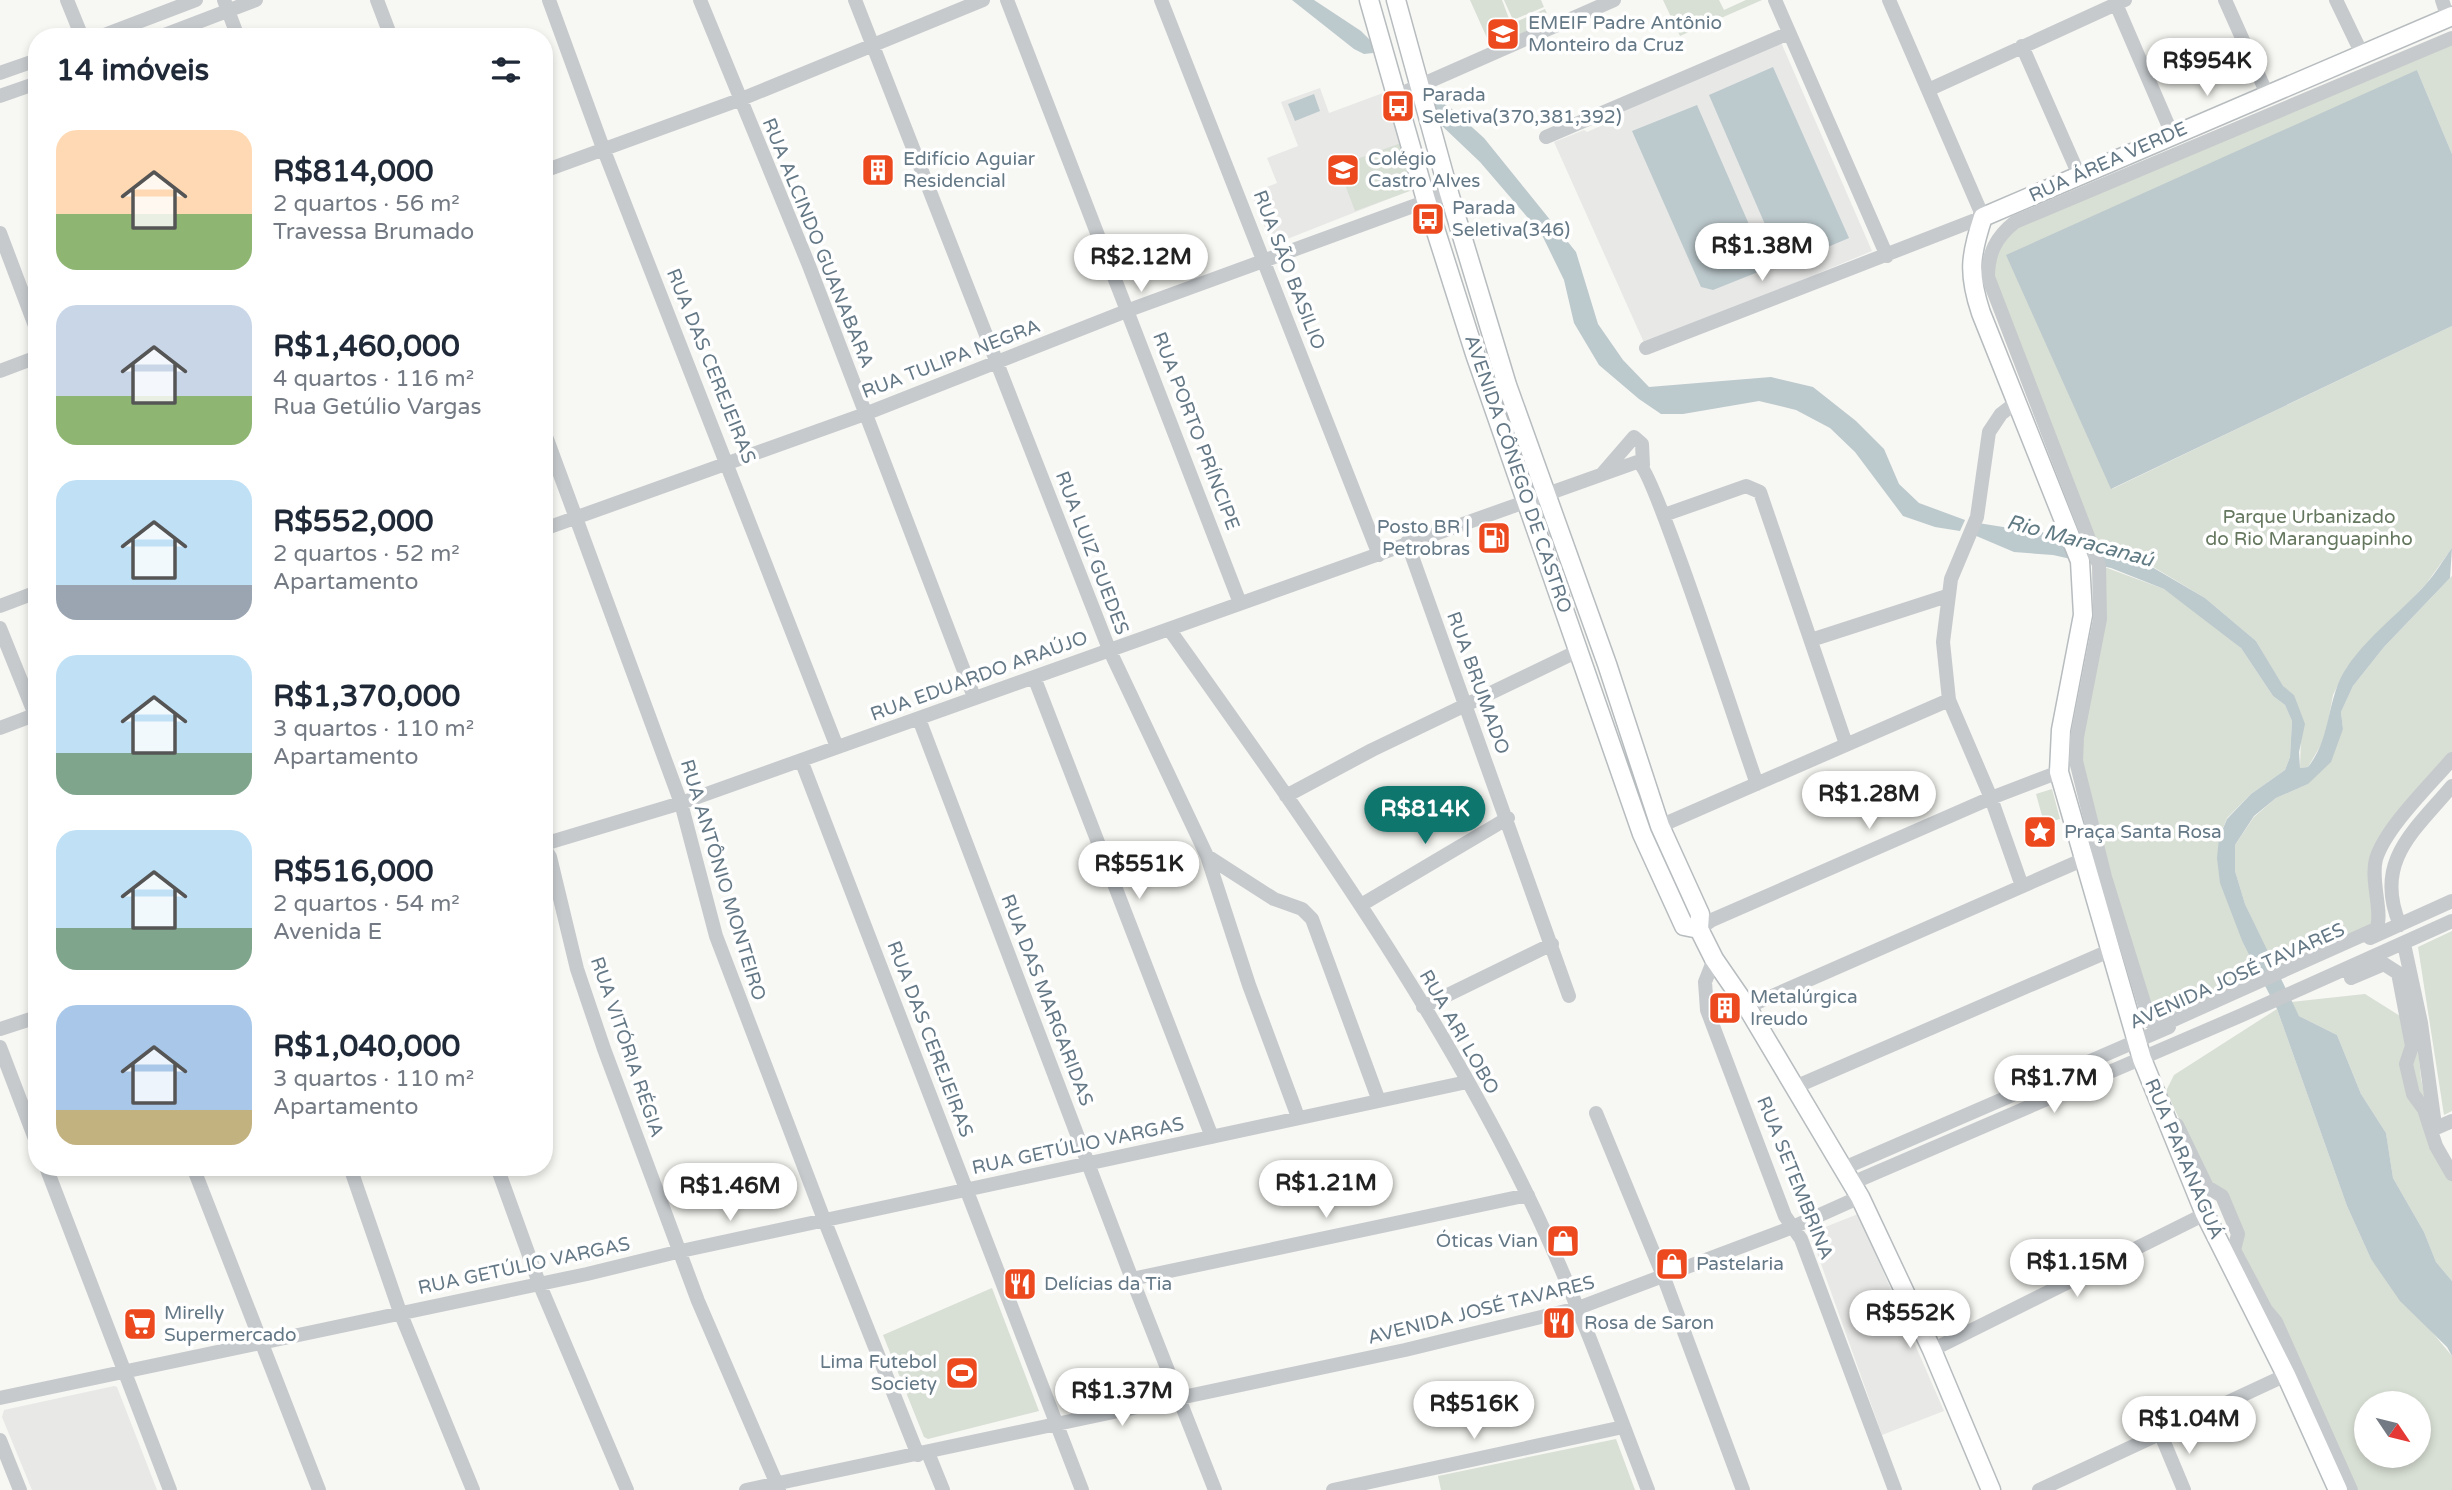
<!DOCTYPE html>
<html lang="pt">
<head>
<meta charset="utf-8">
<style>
  :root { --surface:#fff; --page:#f6f6f7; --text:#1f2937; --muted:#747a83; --accent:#0f766e }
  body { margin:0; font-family:"Varela Round",sans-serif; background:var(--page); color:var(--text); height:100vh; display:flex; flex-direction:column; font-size:26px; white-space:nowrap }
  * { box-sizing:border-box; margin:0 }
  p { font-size:23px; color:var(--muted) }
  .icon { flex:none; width:38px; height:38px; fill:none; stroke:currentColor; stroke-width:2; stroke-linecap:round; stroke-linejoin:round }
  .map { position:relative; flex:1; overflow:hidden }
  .details { position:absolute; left:28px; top:28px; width:525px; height:1148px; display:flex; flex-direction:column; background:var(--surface); border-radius:28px; box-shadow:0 4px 10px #0003 }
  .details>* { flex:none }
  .needle { width:46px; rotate:125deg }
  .buttons { position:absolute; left:2354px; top:1391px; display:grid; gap:14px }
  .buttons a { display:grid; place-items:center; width:77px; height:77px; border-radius:50%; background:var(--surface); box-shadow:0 4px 10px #0003; font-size:35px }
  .price { position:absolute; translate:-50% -60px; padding:0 16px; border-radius:24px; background:#fff; color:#222; font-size:23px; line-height:46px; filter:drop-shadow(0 2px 4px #0008) }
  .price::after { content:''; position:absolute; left:50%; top:42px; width:21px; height:16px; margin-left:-10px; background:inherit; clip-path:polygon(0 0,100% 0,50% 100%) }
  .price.on { background:var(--accent); color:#fff }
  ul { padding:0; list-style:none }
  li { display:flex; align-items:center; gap:21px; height:175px; padding:0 28px }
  li span { display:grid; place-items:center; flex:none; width:196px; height:140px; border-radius:21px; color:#555 }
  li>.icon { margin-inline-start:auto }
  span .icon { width:84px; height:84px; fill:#fffc; stroke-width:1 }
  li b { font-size:30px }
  h2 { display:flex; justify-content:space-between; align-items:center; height:84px; padding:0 28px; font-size:30px }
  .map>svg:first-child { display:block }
  .built { fill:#e8e8e7 }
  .green { fill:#d8dfd4; fill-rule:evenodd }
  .water { fill:#bcc9cd }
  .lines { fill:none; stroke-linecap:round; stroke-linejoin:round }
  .major-casing { stroke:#b7bcbf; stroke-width:21 }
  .minor { stroke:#c6cacd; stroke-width:14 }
  .major { stroke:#fff; stroke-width:18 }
  .labels { text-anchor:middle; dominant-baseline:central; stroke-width:7; stroke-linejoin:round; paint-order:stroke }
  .poi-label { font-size:19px; fill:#647886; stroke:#fff; text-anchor:start }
  .street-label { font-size:19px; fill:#647886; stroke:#fff }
  .park-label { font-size:19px; fill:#65785f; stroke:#fff }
  .water-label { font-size:21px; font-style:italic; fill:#607a83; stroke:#fff }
</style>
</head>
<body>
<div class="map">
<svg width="2452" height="1490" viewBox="0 0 2452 1490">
  <rect width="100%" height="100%" fill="#f7f7f3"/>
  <path class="built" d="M1780,40L1872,251L1645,345L1554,142L1584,130L1587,132L1603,125V121Z
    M1320,88L1329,113L1391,90L1419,187L1272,245L1251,193L1277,183L1267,158L1298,146L1281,102Z
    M1858,1214L1944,1411L1882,1435L1810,1233Z
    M114,1386L117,1387L157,1490H32L2,1417L4,1410Z"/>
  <path class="green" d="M1470,0H1502L1511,24L1545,9L1550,21L1491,47Z
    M1504,0H1541L1544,7L1513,20Z
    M1663,0H1719L1724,10L1746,0H1762L1680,36Z
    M2452,38V154L2417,70L2112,489L2452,326V548L2426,584L2347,667L2333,695L2325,738L2308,767L2300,768L2301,738L2294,695L2283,687L2256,641L2205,598L2145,562L2118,552L2109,554L2095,550L1988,262L2006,229Z
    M1401,143L1418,188L1355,211L1338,166Z
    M2099,565L2164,589L2217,627L2241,648L2273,696L2285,705L2292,721L2290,757L2285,770L2251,794L2227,818L2219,838L2243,943L2263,980L2155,1025L2078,780Z
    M2452,576V759L2380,848L2379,924L2278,974L2245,904L2235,871V845L2254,817L2276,798L2308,784L2343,729L2341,712L2353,686L2384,647Z
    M2052,789L2060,819L2044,823L2036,794Z
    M2452,931V1111L2444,1115L2418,947Z
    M2365,994L2416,1026L2421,1079L2432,1132L2452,1168V1281L2436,1262L2424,1232L2393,1178L2386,1133L2361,1094L2337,1035L2299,1016L2291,1002Z
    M2277,1009L2347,1206L2371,1259L2452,1356V1490H2358L2328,1433L2166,1091L2174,1075ZM2366,1404H2418V1456H2366Z
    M992,1288L1039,1411L928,1439L924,1437L883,1335Z
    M1616,1439L1635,1490H1441L1438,1476Z"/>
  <path class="water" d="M1292,0H1314L1361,31L1372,42L1373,53L1364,54L1354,49Z
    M1773,67L1849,238L1783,266L1709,95Z
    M2417,70L2452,154V326L2111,489L2006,255Z
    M1314,94L1320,111L1295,121L1288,104Z
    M1431,96L1452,109L1484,138L1576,252L1598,324L1623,360L1649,387L1771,377L1813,387L1856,421L1884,449L1899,484L1919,503L1965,520L1960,531L1935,527L1903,516L1855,452L1830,428L1796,410L1759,401L1683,414H1661L1639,399L1599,365L1574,323L1564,280L1541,233L1480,162L1439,123Z
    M1697,105L1768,268L1713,290L1701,287L1632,131Z
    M1978,523L2022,530L2036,529L2058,540L2095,550L2128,553L2205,598L2256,641L2283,686L2294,695L2305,724L2299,752L2300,768L2308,767C2332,738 2326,698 2347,667C2369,635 2401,612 2426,584C2436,573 2443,560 2452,548L2450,578L2384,647L2353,686L2341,712L2343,729L2331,762L2308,784L2276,798L2254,816L2235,845V871L2245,904L2299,1016L2337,1035L2361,1094L2386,1133L2393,1178L2424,1232L2436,1262L2452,1281V1356L2447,1347L2400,1301L2371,1259L2347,1206L2277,1009L2243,943L2220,883L2217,858L2219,838L2227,819L2251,794L2285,770L2290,757L2292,721L2285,705L2273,696L2241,648L2164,589L2111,568L2053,555L2014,552L1974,535Z"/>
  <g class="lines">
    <defs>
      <path id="major" d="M1369,0L1426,200L1475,354L1642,834L1684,926L1699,929
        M1396,0L1449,193L1507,385L1607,664L1660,826L1700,914L1699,929L1714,959L1747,1007L1860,1197L1932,1350L1991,1490
        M2338,1490L2286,1375L2205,1214L2142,1059L2059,772L2061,730L2083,615L2080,561L1981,313C1968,274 1970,256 1983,217L2452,16"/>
    </defs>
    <use href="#major" class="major-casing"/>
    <path class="minor" d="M67,0L82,37
      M224,0L238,37
      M377,0L391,37
      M549,0L603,148L837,747
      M700,0L808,263L974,697
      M855,0L1109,649L1207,856L1249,985L1298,1117
      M1007,0L1240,603
      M1161,0L1379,555
      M1775,0L1887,256
      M2225,0L2267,94
      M2336,0L2362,54
      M2442,0L2448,18
      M2116,4L2172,134
      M99,37L196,0
      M159,37L256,0
      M2452,38L2015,222C1996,237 1988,253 1988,277L2099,565L2100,619L2077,737L2076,761L2105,877L2150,1022L2160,1026L2376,929C2384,915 2370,881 2376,859C2386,827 2430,785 2452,759
      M2022,46L2079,175
      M0,73L37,60
      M1928,90L2125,0
      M0,96L37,83
      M1396,96L1614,0
      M1546,137L1789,33
      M544,171L739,100L983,0
      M0,233L37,331
      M1646,348L1983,217L1889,0
      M0,371L37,357
      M2018,401L2001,414L1989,432L1977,517L1951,579L1943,642L1949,700L1991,798L2022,886
      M544,431L681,803L716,936L825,1222L918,1455
      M1602,474L1634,437L1642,444L1643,465
      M1664,515L1746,486L1760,492L1846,744
      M544,529L865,414L1129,310L1449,193
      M1407,542L1569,996
      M0,606L37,592
      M0,628L37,720
      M1169,629C1298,811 1431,995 1528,1196C1574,1291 1610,1391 1648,1490
      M1811,640L1947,596
      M1034,677L1212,1137
      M919,719L1132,1279L1215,1490
      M0,728L37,714
      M801,760L1082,1490
      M1286,796L1372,750L1580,650
      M1660,826L1949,700
      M544,844L681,803L1637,462C1654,468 1743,746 1757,784
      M544,847L550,857L577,969L604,1049L698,1301L779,1489
      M1207,856L1274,899L1302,909L1312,919L1379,1101
      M1361,905L1508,818
      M2400,925C2373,862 2414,831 2452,786
      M1699,929L1712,920L1991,798L2059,772
      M2370,938L2452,901
      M2404,944L2421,1023L2434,1118
      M1714,959L1705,982L1707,1010L1785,1216L1801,1239L1895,1490
      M2351,978L2384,964L2398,973L2412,1046L2406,1064L2413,1094L2424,1109L2436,1146L2452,1174
      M1423,1007L1552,944
      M1747,1007L2082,860
      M0,1029L37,1017
      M0,1047L37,1144
      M1795,1087L2109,951
      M1596,1113L1664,1278L1743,1490
      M2177,1125L2207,1187L2222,1196L2238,1234L2234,1250L2266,1310L2276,1322L2351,1490
      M2436,1128L2452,1121
      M46,1167L170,1490
      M193,1167L319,1490
      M350,1167L400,1312L473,1490
      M497,1167L539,1283L627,1490
      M1844,1168L2169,1027
      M1852,1183L2242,1015L2452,921
      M1132,1279L1528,1195
      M1932,1350L2205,1214
      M0,1398L587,1274L681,1251L1467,1082
      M2161,1435L2184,1490
      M0,1440L20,1490
      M928,1453L943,1490
      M746,1490L1405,1350L1578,1308L1793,1227L1860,1197
      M1333,1490L1623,1427
      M2039,1490L2286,1375"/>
    <use href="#major" class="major"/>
  </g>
  <defs>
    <symbol id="school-square" viewBox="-11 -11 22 22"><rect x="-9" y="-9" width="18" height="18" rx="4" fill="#ec491e" stroke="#fff"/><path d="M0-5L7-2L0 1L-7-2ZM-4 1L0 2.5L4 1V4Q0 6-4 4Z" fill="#fff"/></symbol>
    <symbol id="bus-square" viewBox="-11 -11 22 22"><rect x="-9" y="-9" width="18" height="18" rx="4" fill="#ec491e" stroke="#fff"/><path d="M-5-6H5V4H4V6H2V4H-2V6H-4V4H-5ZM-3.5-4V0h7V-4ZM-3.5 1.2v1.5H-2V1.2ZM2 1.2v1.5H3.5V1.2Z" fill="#fff"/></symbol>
    <symbol id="building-square" viewBox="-11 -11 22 22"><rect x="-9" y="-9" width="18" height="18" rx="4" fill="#ec491e" stroke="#fff"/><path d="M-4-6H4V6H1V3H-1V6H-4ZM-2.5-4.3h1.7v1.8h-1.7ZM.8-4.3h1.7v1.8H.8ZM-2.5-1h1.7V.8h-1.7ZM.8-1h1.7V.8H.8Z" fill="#fff"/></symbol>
    <symbol id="fuel-square" viewBox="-11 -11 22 22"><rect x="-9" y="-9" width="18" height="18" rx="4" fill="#ec491e" stroke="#fff"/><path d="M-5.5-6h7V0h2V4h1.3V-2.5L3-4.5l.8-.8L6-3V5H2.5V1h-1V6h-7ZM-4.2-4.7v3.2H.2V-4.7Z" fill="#fff"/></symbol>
    <symbol id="sight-square" viewBox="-11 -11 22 22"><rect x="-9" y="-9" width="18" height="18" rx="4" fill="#ec491e" stroke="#fff"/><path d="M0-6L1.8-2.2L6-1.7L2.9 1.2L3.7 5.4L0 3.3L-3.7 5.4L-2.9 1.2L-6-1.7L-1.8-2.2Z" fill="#fff"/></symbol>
    <symbol id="shop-square" viewBox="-11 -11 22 22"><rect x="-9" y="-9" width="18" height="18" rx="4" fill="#ec491e" stroke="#fff"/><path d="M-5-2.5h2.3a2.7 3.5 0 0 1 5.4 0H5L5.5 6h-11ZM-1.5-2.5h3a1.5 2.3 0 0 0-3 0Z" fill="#fff"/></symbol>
    <symbol id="restaurant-square" viewBox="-11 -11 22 22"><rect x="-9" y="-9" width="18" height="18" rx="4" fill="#ec491e" stroke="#fff"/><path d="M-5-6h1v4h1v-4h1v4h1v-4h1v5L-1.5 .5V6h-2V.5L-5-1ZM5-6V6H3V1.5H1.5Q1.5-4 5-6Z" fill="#fff"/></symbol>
    <symbol id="supermarket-square" viewBox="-11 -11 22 22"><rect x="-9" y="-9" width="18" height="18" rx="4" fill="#ec491e" stroke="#fff"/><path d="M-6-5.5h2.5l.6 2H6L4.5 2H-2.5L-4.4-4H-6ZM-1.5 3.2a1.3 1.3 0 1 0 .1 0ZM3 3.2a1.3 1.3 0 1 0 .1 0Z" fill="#fff"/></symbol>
    <symbol id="stadium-square" viewBox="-11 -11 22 22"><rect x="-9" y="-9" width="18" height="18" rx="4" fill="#ec491e" stroke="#fff"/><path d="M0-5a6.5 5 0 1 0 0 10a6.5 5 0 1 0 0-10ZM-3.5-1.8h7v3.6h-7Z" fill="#fff"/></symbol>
  </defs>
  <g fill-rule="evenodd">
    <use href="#school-square" x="1484" y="15" width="38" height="38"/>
    <use href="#bus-square" x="1379" y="87" width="38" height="38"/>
    <use href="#building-square" x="859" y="151" width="38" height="38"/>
    <use href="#school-square" x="1324" y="151" width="38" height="38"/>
    <use href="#bus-square" x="1409" y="200" width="38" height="38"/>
    <use href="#fuel-square" x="1475" y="519" width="38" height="38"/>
    <use href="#sight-square" x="2021" y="813" width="38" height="38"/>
    <use href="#building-square" x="1706" y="989" width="38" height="38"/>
    <use href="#shop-square" x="1544" y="1222" width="38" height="38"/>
    <use href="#shop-square" x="1653" y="1245" width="38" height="38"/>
    <use href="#restaurant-square" x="1001" y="1265" width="38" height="38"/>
    <use href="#restaurant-square" x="1540" y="1304" width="38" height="38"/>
    <use href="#supermarket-square" x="121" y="1305" width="38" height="38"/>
    <use href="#stadium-square" x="943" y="1354" width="38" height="38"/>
  </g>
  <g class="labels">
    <g class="poi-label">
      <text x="1528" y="23">EMEIF Padre Antônio<tspan x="1528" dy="22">Monteiro da Cruz</tspan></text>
      <text x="1422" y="95">Parada<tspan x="1422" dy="22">Seletiva(370,381,392)</tspan></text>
      <text x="903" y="159">Edifício Aguiar<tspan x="903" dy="22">Residencial</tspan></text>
      <text x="1368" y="159">Colégio<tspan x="1368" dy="22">Castro Alves</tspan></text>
      <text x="1452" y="208">Parada<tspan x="1452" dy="22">Seletiva(346)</tspan></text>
      <text x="1470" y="527" text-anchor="end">Posto BR |<tspan x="1470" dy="22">Petrobras</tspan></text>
      <text x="2064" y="832">Praça Santa Rosa</text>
      <text x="1750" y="997">Metalúrgica<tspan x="1750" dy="22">Ireudo</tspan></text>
      <text x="1538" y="1241" text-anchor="end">Óticas Vian</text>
      <text x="1696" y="1264">Pastelaria</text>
      <text x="1044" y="1284">Delícias da Tia</text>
      <text x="164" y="1313">Mirelly<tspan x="164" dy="22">Supermercado</tspan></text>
      <text x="1584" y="1323">Rosa de Saron</text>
      <text x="937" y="1362" text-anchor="end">Lima Futebol<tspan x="937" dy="22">Society</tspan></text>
    </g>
    <g class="street-label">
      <text transform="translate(2108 162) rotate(-24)">RUA ÁREA VERDE</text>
      <text transform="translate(818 243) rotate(68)">RUA ALCINDO GUANABARA</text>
      <text transform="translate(1289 270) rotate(69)">RUA SÃO BASILIO</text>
      <text transform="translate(951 359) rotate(-21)">RUA TULIPA NEGRA</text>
      <text transform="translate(711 366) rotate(68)">RUA DAS CEREJEIRAS</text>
      <text transform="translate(1196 431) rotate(69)">RUA PORTO PRÍNCIPE</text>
      <text transform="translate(1518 474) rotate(71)">AVENIDA CÔNEGO DE CASTRO</text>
      <text transform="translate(1092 553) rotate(69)">RUA LUIZ GUEDES</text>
      <text transform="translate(979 676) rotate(-20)">RUA EDUARDO ARAÚJO</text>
      <text transform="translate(1478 683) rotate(70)">RUA BRUMADO</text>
      <text transform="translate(723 880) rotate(73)">RUA ANTÔNIO MONTEIRO</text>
      <text transform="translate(2237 976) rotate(-24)">AVENIDA JOSÉ TAVARES</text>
      <text transform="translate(1047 1000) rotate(69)">RUA DAS MARGARIDAS</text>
      <text transform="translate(1459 1032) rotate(60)">RUA ARI LOBO</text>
      <text transform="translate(930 1039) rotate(69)">RUA DAS CEREJEIRAS</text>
      <text transform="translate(627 1047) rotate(71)">RUA VITÓRIA RÉGIA</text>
      <text transform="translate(1078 1146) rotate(-12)">RUA GETÚLIO VARGAS</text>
      <text transform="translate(2184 1159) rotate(67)">RUA PARANAGUÁ</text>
      <text transform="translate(1795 1178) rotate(68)">RUA SETEMBRINA</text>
      <text transform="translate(524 1266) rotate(-12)">RUA GETÚLIO VARGAS</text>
      <text transform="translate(1481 1310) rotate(-14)">AVENIDA JOSÉ TAVARES</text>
    </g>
    <g class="park-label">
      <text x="2309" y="517">Parque Urbanizado<tspan x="2309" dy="22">do Rio Maranguapinho</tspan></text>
    </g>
    <g class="water-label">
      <text transform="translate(2080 541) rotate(15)">Rio Maracanaú</text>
    </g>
  </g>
</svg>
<div class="buttons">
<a><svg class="needle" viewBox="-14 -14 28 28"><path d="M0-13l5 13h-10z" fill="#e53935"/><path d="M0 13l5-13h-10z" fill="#747a83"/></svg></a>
</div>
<b class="price" style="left:2207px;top:98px">R$954K</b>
<b class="price" style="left:1762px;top:283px">R$1.38M</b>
<b class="price" style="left:1141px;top:294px">R$2.12M</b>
<b class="price" style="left:1869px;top:831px">R$1.28M</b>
<b class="price on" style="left:1425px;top:846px">R$814K</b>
<b class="price" style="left:1139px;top:901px">R$551K</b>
<b class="price" style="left:2054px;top:1115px">R$1.7M</b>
<b class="price" style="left:1326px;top:1220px">R$1.21M</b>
<b class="price" style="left:730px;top:1223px">R$1.46M</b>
<b class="price" style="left:2077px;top:1299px">R$1.15M</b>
<b class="price" style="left:1910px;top:1350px">R$552K</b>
<b class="price" style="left:1122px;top:1428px">R$1.37M</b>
<b class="price" style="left:1474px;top:1441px">R$516K</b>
<b class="price" style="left:2189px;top:1456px">R$1.04M</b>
<section class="details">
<h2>14 imóveis<svg class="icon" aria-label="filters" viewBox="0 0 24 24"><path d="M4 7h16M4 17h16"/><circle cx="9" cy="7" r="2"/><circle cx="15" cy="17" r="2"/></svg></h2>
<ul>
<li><span style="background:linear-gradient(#ffd9b3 60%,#8fb573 0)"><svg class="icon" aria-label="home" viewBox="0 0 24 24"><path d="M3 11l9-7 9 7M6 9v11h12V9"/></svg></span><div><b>R$814,000</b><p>2 quartos · 56 m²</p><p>Travessa Brumado</p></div></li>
<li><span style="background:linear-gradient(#c9d6e8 65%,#8fb573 0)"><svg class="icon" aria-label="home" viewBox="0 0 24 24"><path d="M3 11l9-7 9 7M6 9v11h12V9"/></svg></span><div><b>R$1,460,000</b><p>4 quartos · 116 m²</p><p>Rua Getúlio Vargas</p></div></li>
<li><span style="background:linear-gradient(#bfe0f5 75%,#9aa5b1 0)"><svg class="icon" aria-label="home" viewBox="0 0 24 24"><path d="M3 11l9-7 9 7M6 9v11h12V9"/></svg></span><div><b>R$552,000</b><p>2 quartos · 52 m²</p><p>Apartamento</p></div></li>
<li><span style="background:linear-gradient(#bfe0f5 70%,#7fa58c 0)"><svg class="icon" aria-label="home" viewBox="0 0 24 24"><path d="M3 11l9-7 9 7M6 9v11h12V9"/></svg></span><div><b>R$1,370,000</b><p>3 quartos · 110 m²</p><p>Apartamento</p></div></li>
<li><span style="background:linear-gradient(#bfe0f5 70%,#7fa58c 0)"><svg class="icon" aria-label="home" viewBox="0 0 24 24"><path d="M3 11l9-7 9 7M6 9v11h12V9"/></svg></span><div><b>R$516,000</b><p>2 quartos · 54 m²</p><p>Avenida E</p></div></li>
<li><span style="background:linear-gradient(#a9c7e8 75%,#c2b280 0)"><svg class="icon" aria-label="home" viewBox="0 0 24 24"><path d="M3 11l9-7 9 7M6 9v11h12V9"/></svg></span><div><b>R$1,040,000</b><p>3 quartos · 110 m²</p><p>Apartamento</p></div></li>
</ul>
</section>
</div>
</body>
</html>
